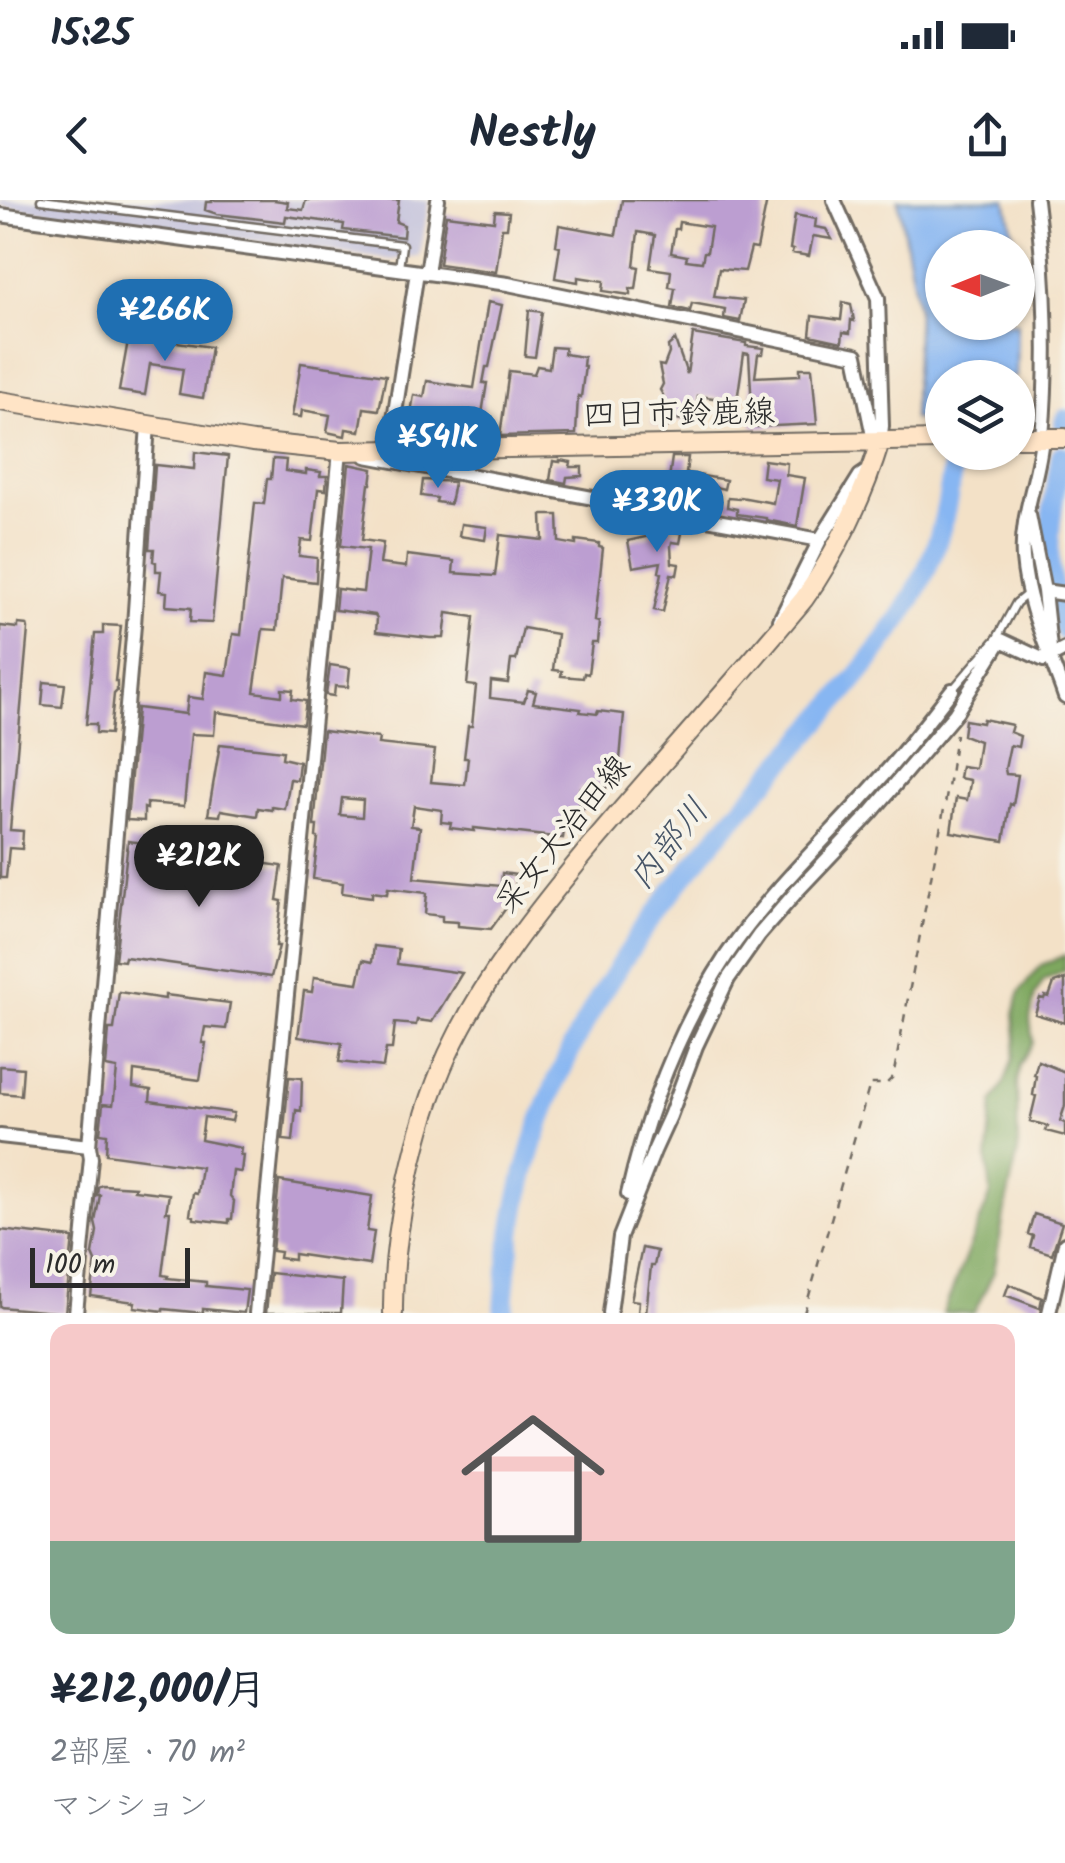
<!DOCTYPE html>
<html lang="ja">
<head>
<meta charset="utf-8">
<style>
  :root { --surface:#fff; --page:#f2f2f3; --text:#1f2937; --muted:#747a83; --line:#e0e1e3; --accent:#1f6fb2 }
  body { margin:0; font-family:Kalam,"Klee One",sans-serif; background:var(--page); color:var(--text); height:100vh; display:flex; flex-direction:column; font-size:38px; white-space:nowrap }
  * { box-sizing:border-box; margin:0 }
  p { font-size:32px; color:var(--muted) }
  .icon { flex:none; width:55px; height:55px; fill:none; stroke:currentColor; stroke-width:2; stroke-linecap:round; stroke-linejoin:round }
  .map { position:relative; height:1113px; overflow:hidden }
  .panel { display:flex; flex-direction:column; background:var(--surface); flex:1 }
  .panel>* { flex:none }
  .needle { width:65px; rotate:269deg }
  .fabs { position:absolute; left:925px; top:30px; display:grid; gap:20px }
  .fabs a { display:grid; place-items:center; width:110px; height:110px; border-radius:50%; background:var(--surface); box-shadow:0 2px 8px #0004; font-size:50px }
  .scale { position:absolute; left:30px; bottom:25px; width:160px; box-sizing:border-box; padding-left:10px; border:5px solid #2b2b2b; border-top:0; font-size:28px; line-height:35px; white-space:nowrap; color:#2b2b2b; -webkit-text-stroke:8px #f7f3e8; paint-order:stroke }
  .price { position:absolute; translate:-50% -85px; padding:0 22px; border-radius:35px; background:var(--accent); color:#fff; font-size:32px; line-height:65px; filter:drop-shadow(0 2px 5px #0008) }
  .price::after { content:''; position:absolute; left:50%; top:60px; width:30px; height:22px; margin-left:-15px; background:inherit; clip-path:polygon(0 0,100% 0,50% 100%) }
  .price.current { background:#222; color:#fff }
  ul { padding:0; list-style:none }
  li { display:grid; align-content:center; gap:20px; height:530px; padding:0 50px }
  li+li { border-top:2px solid var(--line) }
  li span { display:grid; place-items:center; height:310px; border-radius:20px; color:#555 }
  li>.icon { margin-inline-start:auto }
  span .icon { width:180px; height:180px; fill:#fffc; stroke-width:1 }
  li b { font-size:42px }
  .status { display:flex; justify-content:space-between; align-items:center; height:70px; padding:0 50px; background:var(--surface); direction:ltr }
  .status svg { height:28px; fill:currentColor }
  header { display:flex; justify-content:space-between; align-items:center; height:130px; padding:0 50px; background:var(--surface); font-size:45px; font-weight:800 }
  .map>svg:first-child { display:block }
  .industrial { fill:#c2c1dc }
  .forest { fill:#7ea75f; stroke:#546945; stroke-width:2.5 }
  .water { fill:#87b6f2; stroke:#59708e; stroke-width:2.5 }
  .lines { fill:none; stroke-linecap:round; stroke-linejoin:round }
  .river { stroke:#87b6f2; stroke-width:20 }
  .building { fill:#bc9ed1; fill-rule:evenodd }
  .service-casing { stroke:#716b62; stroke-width:11 }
  .minor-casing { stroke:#716b62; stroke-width:18 }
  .secondary-casing { stroke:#716b62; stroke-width:22 }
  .path { stroke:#716b62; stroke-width:2.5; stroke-dasharray:8 8; stroke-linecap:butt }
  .service { stroke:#fff; stroke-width:6 }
  .minor { stroke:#fff; stroke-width:12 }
  .secondary { stroke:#ffe4c6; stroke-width:18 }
  .labels { text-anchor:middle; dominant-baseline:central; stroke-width:8; stroke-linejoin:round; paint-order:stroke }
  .street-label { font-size:32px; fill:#2b2b2b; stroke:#f7f3e8 }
  .water-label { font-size:35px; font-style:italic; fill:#475567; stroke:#f7f3e8 }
</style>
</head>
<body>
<div class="status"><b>15:25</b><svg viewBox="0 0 49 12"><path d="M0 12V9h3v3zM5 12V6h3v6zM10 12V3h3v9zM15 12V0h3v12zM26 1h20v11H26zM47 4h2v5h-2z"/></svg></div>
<header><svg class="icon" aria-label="back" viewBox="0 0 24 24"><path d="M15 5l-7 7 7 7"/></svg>Nestly<svg class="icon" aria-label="share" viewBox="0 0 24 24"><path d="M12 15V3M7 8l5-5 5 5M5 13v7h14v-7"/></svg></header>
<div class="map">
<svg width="1065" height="1113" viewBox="0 0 1065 1113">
  <rect width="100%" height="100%" fill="#f7f3e8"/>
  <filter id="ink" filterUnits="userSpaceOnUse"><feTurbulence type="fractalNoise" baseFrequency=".01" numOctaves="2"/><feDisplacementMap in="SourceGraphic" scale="20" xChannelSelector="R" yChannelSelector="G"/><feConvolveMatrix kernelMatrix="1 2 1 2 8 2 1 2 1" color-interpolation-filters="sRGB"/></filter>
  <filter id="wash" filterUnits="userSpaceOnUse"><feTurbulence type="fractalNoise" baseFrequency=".0048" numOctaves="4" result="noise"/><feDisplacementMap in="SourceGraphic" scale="40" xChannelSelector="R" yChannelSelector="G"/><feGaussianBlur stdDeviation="2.25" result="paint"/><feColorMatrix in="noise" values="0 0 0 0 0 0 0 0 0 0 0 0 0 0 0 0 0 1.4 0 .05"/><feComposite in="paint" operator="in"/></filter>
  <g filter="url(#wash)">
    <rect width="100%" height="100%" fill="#f3e1c7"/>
    <path class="industrial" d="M0,0H429L420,57L391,60L0,6Z"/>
    <path class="forest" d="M1065,755V771L1044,780L1035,795L1030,819L1033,843L1020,865L1017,883L1018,952L1006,1004L994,1072L974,1113H943L991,993L987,960L993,902L1005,881L1013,858L1016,840L1014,814L1020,791L1041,765Z"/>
    <path class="water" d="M898,0H1006L1016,47L942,48V122L1017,123L1016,177L942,178V218L913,219L918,109Z"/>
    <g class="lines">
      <path class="river" d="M1064,223L1065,219
        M1061,255C1050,324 1040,363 1065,431
        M504,1113C512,916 600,771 726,626C774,571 825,518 870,460C894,428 918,394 932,356C945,324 950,287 955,252"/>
    </g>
    <g id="blocks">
      <path class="building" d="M212,0H274L288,2L287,8L303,10L306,0H399L396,22L404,25L403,37L343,30L344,24L286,16L285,22L217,14L205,10L206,2H212Z
        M622,0H767L757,49L751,48L745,71L719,69L714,97L744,100L740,121L724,118L725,109L692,103L690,111L672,107L675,88L669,87L671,71L650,68L655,35L638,32L634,66L639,67L636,89H630V95L603,91L604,81L578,77V82L555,78L560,46L556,45L559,25L616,35ZM679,22L711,27L707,52H704L702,62L686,60L687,56L671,53L675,29H678Z
        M495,11L509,12L507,28H502L496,72L439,64L446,15L494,21Z
        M795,15L816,19L815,27L826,29L832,39L813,36L809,56L792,53L793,50L790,49Z
        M488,102L502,105L489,167H486L483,183H487L481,220L467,218L464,236L419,231L422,215L411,213L414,195L424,197L427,181L474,188Z
        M843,102L851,104L854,121L851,120L850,133L843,132L842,142L810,135L812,116L841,120Z
        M529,110L542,112L535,157L525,156Z
        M693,134L746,143V146L764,148L763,154H758L755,177L800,175V168H812L817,224L753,227L749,154L744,153L737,201L698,196L695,222L670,218L668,227L652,224L663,195L660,190L663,184L659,165L664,166L669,153L668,146L675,140L687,174Z
        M129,135L211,147L203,198L179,194L183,169L150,164L145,195L119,191Z
        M552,147L565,148L564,154L584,157L583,166H585L581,197L578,196L576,234L500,236L509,171L534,174L537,166L549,168Z
        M301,163L386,175L379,210L364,208L360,231L346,229L345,236L327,232L330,215L302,210L301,217L292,216Z
        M195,252L228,256L212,423L190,422L191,408L166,406L167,392L159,391L161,371H156V362L153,361L154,349H149L155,265L194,269Z
        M672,257H688L686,273L726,280L724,289L711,286L710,292L685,288L682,304L666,301Z
        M273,259L286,260L285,271L306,274V270L321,272L320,276H327L326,290L318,289L312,341L301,340L299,356L317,358L316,382L282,378L277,430L263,429L254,492L282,496V489L293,490L292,499L306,501L303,524L216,512L214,535L191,534L184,606L147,603V609L144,608V621L127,620L137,508L186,514L188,497L203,499L206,472L227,475L233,434L241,435L255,303L264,304L267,279H271Z
        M560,260L571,262L570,267H582V276L567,277L566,283L550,280L553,261L560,262Z
        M764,260L787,263L786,275L805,278L797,326L766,320V318L737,314V309L727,307L728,298L739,299L741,297L773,303L777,279L762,277Z
        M349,264L373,269L371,284H369L362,340L383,343L380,364L406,367L407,355L454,361L453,373L495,376L500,335L543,340L542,315H558L559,342L576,345V340L599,343V347L603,348L595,421L599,422L597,443H592L588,474L584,473L583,478L561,476L562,471L553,470L557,434L523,428L516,460H511L508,483L491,481L490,498L524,502L528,490L536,492L533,503L581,509L580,512L597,514L598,511L624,514L620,560H617L615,578L605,589L597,581L596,590L580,588L578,602L584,608L570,623L565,622L563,638L474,628V631L450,628L451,623L441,622L442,610L414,606L411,626L420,627L414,678L501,686L502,673L517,675L514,697L491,729L458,726V722L442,721V716L425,714L427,693L388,688L387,694L372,692V697L342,693L343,683L313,679L318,638L316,637L317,626H314L323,531L379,538L378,544L435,550L431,582L465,585L468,558H464L468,526H472L476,486L467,485L474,417L447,413L444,438H430L376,432L377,418L375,415L335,410L337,389L363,392L368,349L341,346ZM342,598L363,600L362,617L340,615Z
        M423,280L454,282L450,304L436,302L437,298L421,296Z
        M653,319L671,323V331L682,333L680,343L672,342L671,346L672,363L679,364L677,375L671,374L663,412L654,410L662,373L659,372L661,362L633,367L628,341L650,336Z
        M461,324L487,327L485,340L459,336Z
        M18,424L27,425L28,429L10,630L23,631L22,649L9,648L6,678H0V426L18,428Z
        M103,425L121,426L115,481H117V491L114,494L110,534L96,533V524H86L95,434H103Z
        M330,465L350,468L348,487L335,486L334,496L326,495Z
        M44,482L65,484L62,507L42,505Z
        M983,519L1012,525L1010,532L1020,536L1018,547L1010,545L1005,569L1006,574L1018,575L1013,605L1010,604L1004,641L951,632L956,598L967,600L970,583V580L959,578L961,566L975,568L979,541L963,535L965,520L982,523Z
        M220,544L283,551L282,558L299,562L297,580L290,579L285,609L272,607V610L258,608L257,616L221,610L220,616L208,615Z
        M128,641L203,650L202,655L282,666L277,700L282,701L276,746H279L271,777L125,757L124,761L115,760Z
        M374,746L399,749L397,764L462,773L432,822L417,820L416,825L395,823L392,849H386L383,867L339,862L342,843L298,837L304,791L312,792L314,777L358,783L363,760L372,762Z
        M1065,779V823L1035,814L1040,798L1044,799L1045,796L1049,797L1054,783Z
        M119,792L165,799V795L230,803L226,829L205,827L202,843H206L200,880L134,871L133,887L151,890L150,901L234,913L232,921L204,917L201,940L241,948L240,955H243L241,972L233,971L230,996L234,1001L232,1019H229V1023L194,1019V1016L190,1015L193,993L197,994L201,967L106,954L107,934L100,933L103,904L113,905L114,898L117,869L106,867L109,829H114Z
        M1038,861L1065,872V906L1060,921L1065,923V936L1046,931L1048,926L1030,921L1036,896L1033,895L1036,876L1034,875Z
        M0,866L23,868L21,895L0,893Z
        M289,877L302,878L301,911L296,910L293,941L283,940Z
        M279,981L372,996L367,1031L374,1032L369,1065L294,1054V1060L279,1058L280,1052L272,1051Z
        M102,985L135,987L134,990L169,994L166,1012H170L162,1075L168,1076L167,1078L206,1082V1086L247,1090L244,1113L203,1109V1113L163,1109V1111L134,1107L135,1102L91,1096L96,1061L93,1054L97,1031L95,1022L100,995H97L98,987Z
        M1034,1014L1062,1023L1052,1054L1030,1047L1033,1036L1028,1034Z
        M0,1030L73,1038L65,1113L0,1107Z
        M642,1048L657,1051L654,1066H651L646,1113H638L639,1101L631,1100Z
        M270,1073L343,1081L341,1113H266Z
        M1009,1084L1042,1098L1040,1108L1005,1095Z"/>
    </g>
  </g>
  <g filter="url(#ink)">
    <use href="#blocks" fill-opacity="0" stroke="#716b62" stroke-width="2.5"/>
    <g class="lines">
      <defs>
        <path id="service" d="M41,0L402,45L399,68
          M953,489L997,438L1016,403L1027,394"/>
        <path id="minor" d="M834,0L878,98L882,226L880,242
          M1036,0C1046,79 1049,158 1042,237C1039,278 1020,316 1023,358C1027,408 1049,450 1065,497
          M0,15L508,84L856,155L872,231L880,242
          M427,73L438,0
          M389,251L417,72
          M366,256L820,340
          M1029,315L1044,391L1050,448
          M1044,391L1065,394
          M780,420L820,340L860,276L869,270
          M0,936L89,946
          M628,994C647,911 679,828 726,756C771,689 832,634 885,573C909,546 930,518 952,490
          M76,1113L91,958L89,946L134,425L148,225
          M256,1113L340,251L346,252
          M610,1113L620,1037L654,951L670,916L696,846L728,779L759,735L798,690L871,613L955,514L1001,440L1044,460L1065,449
          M1049,1113L1065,1044"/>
        <path id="secondary" d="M0,201L253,242L340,251L942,240
          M1018,238H1065
          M393,1113C392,1034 415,926 448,854C483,779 537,711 590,647C660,564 734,483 804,399C836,354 864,295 880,242"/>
      </defs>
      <use href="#service" class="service-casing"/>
      <use href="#minor" class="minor-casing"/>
      <use href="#secondary" class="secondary-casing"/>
      <path class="path" d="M804,1113L870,884H886L893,877L948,588L956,534"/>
      <use href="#service" class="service"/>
      <use href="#minor" class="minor"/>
      <use href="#secondary" class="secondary"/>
    </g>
  </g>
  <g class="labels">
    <g class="street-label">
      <text transform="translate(679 215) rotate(-1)">四日市鈴鹿線</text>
      <text transform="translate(564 635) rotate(-51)">采女大治田線</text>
    </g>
    <g class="water-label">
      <text transform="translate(670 645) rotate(-51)">内部川</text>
    </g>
  </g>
</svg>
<div class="fabs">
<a><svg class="needle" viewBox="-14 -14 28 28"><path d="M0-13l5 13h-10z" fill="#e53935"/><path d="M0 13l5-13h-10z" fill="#747a83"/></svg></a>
<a><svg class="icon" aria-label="layers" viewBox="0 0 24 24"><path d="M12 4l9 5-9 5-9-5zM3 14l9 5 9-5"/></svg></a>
</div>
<div class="scale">100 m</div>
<b class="price" style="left:165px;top:164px">¥266K</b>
<b class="price" style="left:438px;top:291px">¥541K</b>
<b class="price" style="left:657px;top:355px">¥330K</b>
<b class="price current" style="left:199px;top:710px">¥212K</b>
</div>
<section class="panel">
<ul>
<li><span style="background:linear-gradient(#f6c9c9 70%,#7fa58c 0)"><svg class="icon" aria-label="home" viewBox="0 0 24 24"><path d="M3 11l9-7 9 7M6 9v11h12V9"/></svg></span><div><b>¥212,000/月</b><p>2部屋 · 70 m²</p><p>マンション</p></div></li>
</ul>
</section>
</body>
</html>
